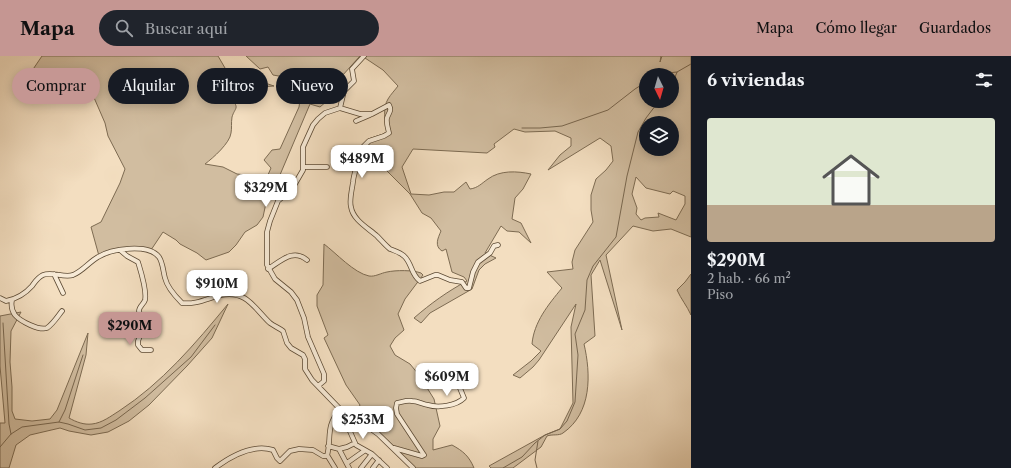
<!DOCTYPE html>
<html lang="es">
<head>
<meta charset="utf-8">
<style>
  :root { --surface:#171b24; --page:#20242c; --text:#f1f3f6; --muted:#9ea1a6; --accent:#c59692 }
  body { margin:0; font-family:"Libre Caslon Text",serif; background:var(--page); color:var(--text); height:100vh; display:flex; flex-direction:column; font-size:15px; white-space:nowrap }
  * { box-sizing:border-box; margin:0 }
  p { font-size:13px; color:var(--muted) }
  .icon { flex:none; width:22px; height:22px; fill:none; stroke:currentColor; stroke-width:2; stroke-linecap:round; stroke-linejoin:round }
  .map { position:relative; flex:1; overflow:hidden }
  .drawer { display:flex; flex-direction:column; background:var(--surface); width:320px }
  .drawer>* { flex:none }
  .banner { position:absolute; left:12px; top:12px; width:380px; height:36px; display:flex; gap:8px }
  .needle { width:26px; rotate:175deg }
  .tools { position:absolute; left:639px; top:12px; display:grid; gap:8px }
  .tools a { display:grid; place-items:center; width:40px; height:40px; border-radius:50%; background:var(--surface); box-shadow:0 2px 10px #0003; font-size:20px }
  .price { position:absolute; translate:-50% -34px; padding:0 9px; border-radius:8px; background:#fff; color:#222; font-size:13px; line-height:26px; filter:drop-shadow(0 1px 2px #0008) }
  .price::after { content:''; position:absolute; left:50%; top:24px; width:12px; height:9px; margin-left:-6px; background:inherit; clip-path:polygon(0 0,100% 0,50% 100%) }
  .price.active { background:var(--accent); color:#111 }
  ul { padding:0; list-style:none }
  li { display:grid; align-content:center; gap:8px; height:212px; padding:0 16px }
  li span { display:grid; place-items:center; height:124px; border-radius:4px; color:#555 }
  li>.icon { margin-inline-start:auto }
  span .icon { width:72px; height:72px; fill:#fffc; stroke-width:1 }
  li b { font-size:17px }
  h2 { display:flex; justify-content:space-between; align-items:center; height:48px; padding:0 16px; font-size:17px }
  .tag { padding:0 14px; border-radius:18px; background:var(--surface); box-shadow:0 2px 10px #0003; font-size:14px; line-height:36px }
  .tag.active { background:var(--accent); color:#111 }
  header { display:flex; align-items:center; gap:24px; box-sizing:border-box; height:56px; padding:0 20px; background:var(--accent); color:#111 }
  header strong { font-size:19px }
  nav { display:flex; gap:22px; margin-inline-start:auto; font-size:14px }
  .search { width:280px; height:36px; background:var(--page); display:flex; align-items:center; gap:10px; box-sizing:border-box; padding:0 14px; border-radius:22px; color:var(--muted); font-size:15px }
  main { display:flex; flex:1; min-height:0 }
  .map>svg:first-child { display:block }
  .green { fill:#d1bda0; stroke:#7d6b52; fill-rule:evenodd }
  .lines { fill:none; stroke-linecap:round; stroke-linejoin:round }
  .stream { stroke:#79674f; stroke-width:1 }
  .minor-casing { stroke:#5c4a34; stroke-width:5.5 }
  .minor { stroke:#f7ead6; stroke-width:4 }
</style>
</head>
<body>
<header>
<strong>Mapa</strong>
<div class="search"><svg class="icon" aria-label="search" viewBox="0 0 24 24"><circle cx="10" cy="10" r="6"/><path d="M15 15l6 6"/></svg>Buscar aquí</div>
<nav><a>Mapa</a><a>Cómo llegar</a><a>Guardados</a></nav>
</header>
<main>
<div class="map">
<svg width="691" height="412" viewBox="0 0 691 412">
  <rect width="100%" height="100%" fill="#f3dec0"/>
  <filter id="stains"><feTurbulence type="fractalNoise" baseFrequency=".005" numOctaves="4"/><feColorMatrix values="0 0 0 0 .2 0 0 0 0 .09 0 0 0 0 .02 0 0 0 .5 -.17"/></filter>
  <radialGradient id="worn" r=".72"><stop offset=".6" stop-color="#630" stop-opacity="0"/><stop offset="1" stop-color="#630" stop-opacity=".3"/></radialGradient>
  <path class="green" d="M42,0H218L232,24L241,19L274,30L245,32L225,31C224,36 223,39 227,43L231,42C240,53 235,51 232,61C231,67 232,72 231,77C230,87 213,102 205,108L223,111L237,118L246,119L264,128L271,112L264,104L272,94L280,93L299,51L300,44L288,38L291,34L319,22L306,21L292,17L290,22L273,19L268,11L260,13L246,0H360L342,20L327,45L320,51L310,48L274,133L266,147L263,161L257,169L245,176L236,189L229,196L206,204L197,197L180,188L176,184L163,176L151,194L132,191L99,200L91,171L101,166L120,127L125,113L108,80L105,67L92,37L87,38L81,47L74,46L65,36L50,38L19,34Z
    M362,0H661L660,6L662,0H691V181L671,173L653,175L633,170L606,199L622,274L600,204L591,219L595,280L584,288C591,318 592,357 563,377C559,380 552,378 547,380L541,391L513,412H491L489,410L545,379L560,373L573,347L571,271L576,248L539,304L533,311L520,322L513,319L531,305L541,295L532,288C534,266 548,249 562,232L547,216L573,213L572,206L575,194L593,166L591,154V139L596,123L606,114L613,105L611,90L600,82L548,114L560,99L571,90V82L555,75L525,76L514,73L494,88L495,91L487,97L413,93L402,111L411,138L429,139L444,136H454L466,126L470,133C478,132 482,127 488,123C500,114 517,115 531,118L523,133L515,142L512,163L521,167L531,187L519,176L507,175L501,170L485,197L496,202L485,208L479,214L472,233L430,257L421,267L414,262C430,248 448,235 467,225L464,221L452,216L446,193L442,195C434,190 438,182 441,175L431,162L422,157L410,138L372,100L354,101L368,83L383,78L388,75C384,66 383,51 388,43C391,38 395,34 398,30L383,14ZM646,19H672V45H646ZM646,67H672V93H646ZM636,121L646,132L670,138L673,135L685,140V148L676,164L658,157L659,161L645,162L641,164L636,158L637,152L632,138Z
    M324,188C336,197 354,217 369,220C375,221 381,217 387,216C396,214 413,214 421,217L423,219L405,243L398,258L404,274L395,282L390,290L395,299L410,308L419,319L434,343L440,370L433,383V394L452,389C463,395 469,400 474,412H411L365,366L358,356L353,354L359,351L360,349L346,329L324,282L328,279L317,250V239L323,229Z
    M691,218V259C687,250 681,243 677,234L685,226Z
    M228,248L212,282L187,310L149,349L129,365L108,376L91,379L69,375L60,372L30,379L16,389L9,412H0V367H5L0,310V260L21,256L11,275L10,306L12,331V355L15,363L32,365L50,363L57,354L88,277L86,299L69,362C76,366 84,369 92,368C102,367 111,360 119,355C162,327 195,288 228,248Z"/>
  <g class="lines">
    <path class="stream" d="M662,19L668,17L677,16
      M672,29L677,16L691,8
      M522,72H540L562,70L608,54L635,33L646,26
      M3,267L9,368L11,378
      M59,366L65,354L83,299
      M0,391L11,378L22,371L59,366L68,368L85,374L101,372L116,364L145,342L191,301L215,269
      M503,412L522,401L535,387L545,379L560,373L567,365L575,346L578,299L575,278L585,254L587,224L593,210L616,181L627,120L638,76L646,62L659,45
      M537,412L535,404L538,385"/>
    <defs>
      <path id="minor" d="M340,52L344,35L354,25L352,13L364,0
        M356,65L370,59
        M303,111H327
        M120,194L127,200L138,206C141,216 147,234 145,244C144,248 139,250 139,255C139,259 145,261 146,265L138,285V289L142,294H151
        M268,213C281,205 293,192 307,204
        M54,218L63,237
        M0,242L6,245C16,243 25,238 32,230C35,226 37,222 43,219C52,215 63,222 73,219C83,215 89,206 98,201C111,193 148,187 159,201C163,207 163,215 165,222C167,231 175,240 182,247C196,249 208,242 221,239C247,234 254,252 270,267C274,270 279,272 283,275L287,287L291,292L303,299L305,303V313L312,324L340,353H350L357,358L364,368L378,378L413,412
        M12,244C11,249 12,255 15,259C20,265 39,275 47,272C53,268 58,260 62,255
        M318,330L324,325V318L308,281L304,262L297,244L291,236L275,223L267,209V176L270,165L278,145L292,133L303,114V91L313,69L318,63L325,57L340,52L360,58H372L389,49C392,55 389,56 387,62C386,67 388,72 389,77L384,80L369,85L360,94C360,106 354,114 353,126C352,134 349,144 351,151C353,164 368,172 377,180C381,184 385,189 390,193C395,195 400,196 404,200C412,207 411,219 420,225L435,219H438L450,224L462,226L466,232H469L473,216L478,206L490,197L494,190L498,189
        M328,390L339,393L349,412
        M394,392L422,400L424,399L397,358L396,352L397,347C402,346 407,344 412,345C418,345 422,348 428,349C438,352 456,350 464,342L457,325
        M339,393L347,391L355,387
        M327,399L335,412
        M347,407L364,395
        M215,412C231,400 253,388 273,394L277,402L280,405L290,395L299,393L313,394L323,400H327C332,380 325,372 340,353L356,389L372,398L387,412
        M361,412L372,398
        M373,412L379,404"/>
    </defs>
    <use href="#minor" class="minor-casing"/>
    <use href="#minor" class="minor"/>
  </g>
  <rect width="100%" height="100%" filter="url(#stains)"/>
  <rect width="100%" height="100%" fill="url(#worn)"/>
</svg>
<div class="tools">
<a><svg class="needle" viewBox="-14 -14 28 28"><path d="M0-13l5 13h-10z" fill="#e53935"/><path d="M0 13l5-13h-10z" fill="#9ea1a6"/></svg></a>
<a><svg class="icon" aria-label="layers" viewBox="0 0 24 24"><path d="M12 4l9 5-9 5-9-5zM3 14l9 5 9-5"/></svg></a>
</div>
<b class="price" style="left:362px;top:123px">$489M</b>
<b class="price" style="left:266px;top:152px">$329M</b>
<b class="price" style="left:217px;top:248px">$910M</b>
<b class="price active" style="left:130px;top:290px">$290M</b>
<b class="price" style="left:447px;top:341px">$609M</b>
<b class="price" style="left:363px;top:384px">$253M</b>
<div class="banner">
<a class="tag active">Comprar</a>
<a class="tag">Alquilar</a>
<a class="tag">Filtros</a>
<a class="tag">Nuevo</a>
</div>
</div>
<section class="drawer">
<h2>6 viviendas<svg class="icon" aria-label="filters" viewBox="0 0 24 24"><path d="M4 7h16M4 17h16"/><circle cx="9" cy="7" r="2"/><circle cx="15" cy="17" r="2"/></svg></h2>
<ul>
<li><span style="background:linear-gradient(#dfe7d0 70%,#b9a48a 0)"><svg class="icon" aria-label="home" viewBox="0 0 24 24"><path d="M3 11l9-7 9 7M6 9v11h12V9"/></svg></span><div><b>$290M</b><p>2 hab. · 66 m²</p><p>Piso</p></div></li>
</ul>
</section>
</main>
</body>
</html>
